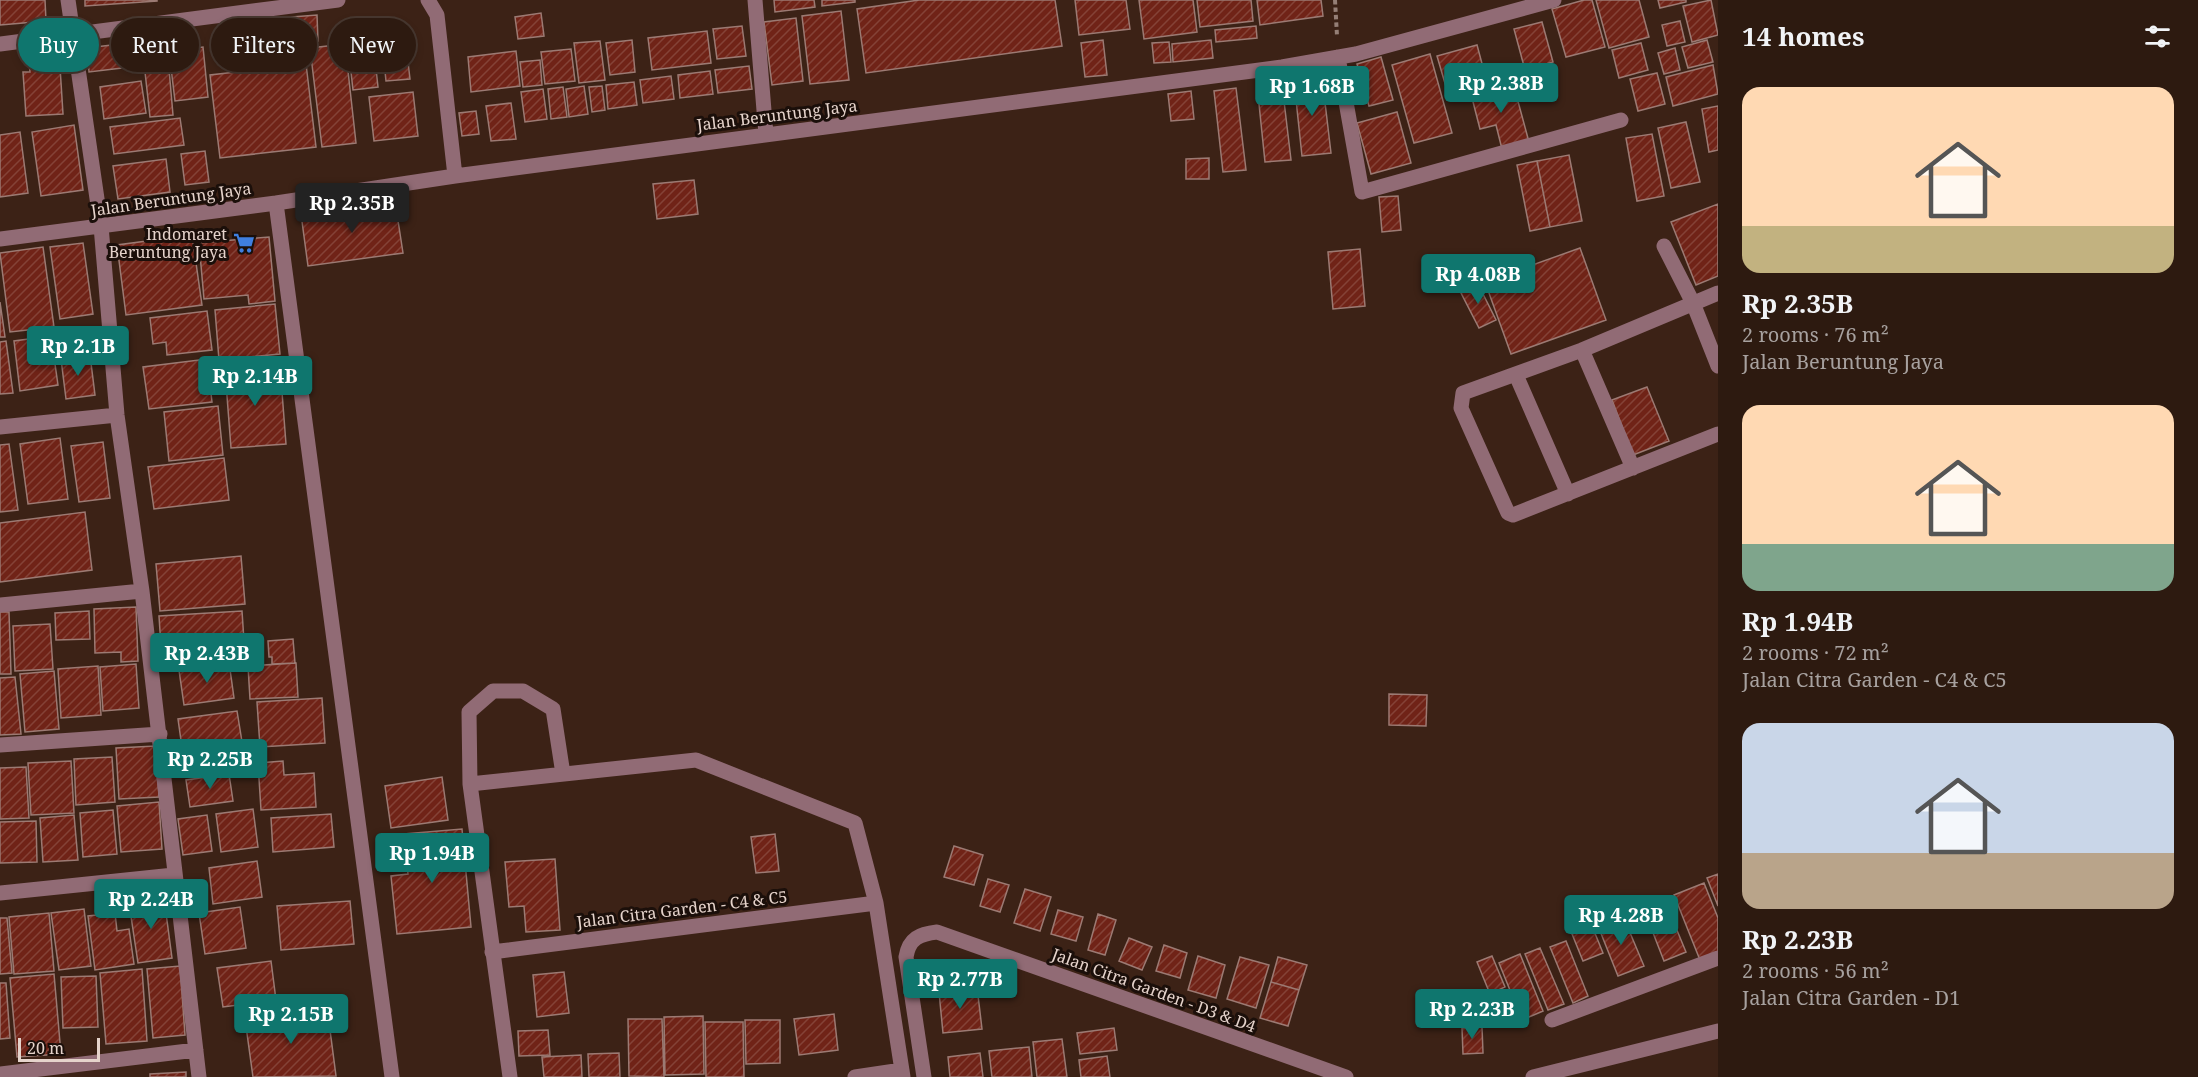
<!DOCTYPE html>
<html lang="en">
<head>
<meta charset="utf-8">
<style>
  :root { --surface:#2d1a10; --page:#39271e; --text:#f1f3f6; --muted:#a7a19f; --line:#483830; --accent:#0f766e }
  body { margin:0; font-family:"Noto Serif",serif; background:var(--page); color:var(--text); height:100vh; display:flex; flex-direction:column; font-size:22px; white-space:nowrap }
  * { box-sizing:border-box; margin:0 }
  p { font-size:20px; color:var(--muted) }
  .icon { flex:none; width:33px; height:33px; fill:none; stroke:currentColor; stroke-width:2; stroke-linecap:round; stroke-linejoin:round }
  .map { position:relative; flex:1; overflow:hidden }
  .sheet { display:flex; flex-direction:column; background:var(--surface); width:480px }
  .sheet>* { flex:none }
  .top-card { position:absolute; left:18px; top:18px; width:570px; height:54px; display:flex; gap:12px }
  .scale { position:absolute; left:18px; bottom:15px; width:82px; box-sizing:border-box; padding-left:6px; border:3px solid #e5d3cb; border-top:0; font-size:16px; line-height:21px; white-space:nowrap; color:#e5d3cb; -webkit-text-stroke:4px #1b0f0a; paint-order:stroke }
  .price { position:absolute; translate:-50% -51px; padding:0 14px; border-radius:6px; background:var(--accent); color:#fff; font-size:20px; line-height:39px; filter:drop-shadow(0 2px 3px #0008) }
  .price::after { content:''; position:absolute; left:50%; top:36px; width:18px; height:14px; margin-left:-9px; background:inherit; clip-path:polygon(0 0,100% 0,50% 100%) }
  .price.active { background:#222; color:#fff }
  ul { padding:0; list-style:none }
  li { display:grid; align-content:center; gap:12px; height:318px; padding:0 24px }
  li span { display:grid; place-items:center; height:186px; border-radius:18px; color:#555 }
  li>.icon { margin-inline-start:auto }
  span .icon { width:108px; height:108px; fill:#fffc; stroke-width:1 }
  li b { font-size:26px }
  h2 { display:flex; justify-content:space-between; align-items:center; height:72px; padding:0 24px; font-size:26px }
  .tag { padding:0 21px; border-radius:27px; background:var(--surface); box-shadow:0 3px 9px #0003,0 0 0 2px var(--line); font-size:21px; line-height:54px }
  .tag.active { background:var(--accent); color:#fff }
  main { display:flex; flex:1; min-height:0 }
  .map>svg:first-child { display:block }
  .building { fill:url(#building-hatch); stroke:#9c7a73; stroke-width:1.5 }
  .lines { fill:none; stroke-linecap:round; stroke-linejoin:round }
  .path { stroke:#957f76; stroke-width:4; stroke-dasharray:4.5 3; stroke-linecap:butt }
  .minor { stroke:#916b75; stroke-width:15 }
  .labels { text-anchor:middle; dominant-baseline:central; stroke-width:6; stroke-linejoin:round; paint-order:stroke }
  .street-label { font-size:16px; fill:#e5d3cb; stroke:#1b0f0a }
  .poi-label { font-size:16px; fill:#e5d3cb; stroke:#1b0f0a; text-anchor:end }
</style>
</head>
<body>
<main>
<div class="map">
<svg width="1718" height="1077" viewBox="0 0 1718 1077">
  <defs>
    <pattern id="building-hatch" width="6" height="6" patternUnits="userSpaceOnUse" patternTransform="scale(1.5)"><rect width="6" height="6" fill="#702317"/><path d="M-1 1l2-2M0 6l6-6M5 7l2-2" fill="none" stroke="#844237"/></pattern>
  </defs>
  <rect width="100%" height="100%" fill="#3c2216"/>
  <path class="building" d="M0,0H45L46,21L0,25Z
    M85,0H157V1L85,6Z
    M774,0H814L815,7L775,12Z
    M822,0H855V2L822,6Z
    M919,0H1055L1062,46L866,73L857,9Z
    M1075,0H1126L1130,29L1079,35Z
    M1139,0H1193L1197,32L1144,39Z
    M1197,0H1251L1253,21L1200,27Z
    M1257,0H1321L1323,16L1260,25Z
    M1584,0H1592L1605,47L1566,57L1552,9Z
    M1596,0H1639L1649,37L1609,48Z
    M1658,0H1686V2L1660,8Z
    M1711,0L1718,35L1692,42L1683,6Z
    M841,11L849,80L810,84L802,16Z
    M541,13L544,36L518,39L515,17Z
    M317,15L318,41L281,44L279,18Z
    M796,18L803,81L772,85L764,22Z
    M1680,21L1685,42L1667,46L1662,25Z
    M1542,22L1553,62L1525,70L1514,29Z
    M742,26L746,56L717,59L713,29Z
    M1256,26L1257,38L1216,42L1215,30Z
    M404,28L410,79L386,81L381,32Z
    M707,31L711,63L652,70L648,38Z
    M372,32L378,87L353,90L347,35Z
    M632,40L635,72L610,75L606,43Z
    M1103,40L1107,75L1085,77L1081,43Z
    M1211,40L1213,58L1173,62L1172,44Z
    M1707,40L1713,62L1688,68L1682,47Z
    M145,41L147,65L89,72L87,48Z
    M600,41L605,80L579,83L574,43Z
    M1169,42L1171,62L1154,63L1152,43Z
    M1641,43L1648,70L1619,78L1612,50Z
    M345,44L356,143L322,147L310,48Z
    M1477,45L1488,86L1449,97L1437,56Z
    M203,47L208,97L175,101L169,51Z
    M1675,48L1680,70L1664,74L1658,53Z
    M571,49L575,81L545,84L541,52Z
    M59,51L63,114L26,116L23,72H30L28,53Z
    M516,51L520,86L471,92L468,57Z
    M1430,54L1452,133L1414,143L1392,65Z
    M1381,57L1393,100L1369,106L1357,64Z
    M540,60L542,85L523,87L520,62Z
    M306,64L316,147L220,158L210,75Z
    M1713,65L1718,94L1673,106L1666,77Z
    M749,66L752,89L718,93L715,70Z
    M169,69L173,115L150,117L145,72Z
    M710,71L713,94L680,98L678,75Z
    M1657,73L1665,104L1638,111L1630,79Z
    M671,76L674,99L643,103L640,80Z
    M1322,77L1331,153L1302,156L1294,81Z
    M141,81L146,113L104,119L100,87Z
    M634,82L637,105L608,109L606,85Z
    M1513,83L1529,142L1502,149L1496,125L1480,129L1471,94Z
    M584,86L588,114L569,117L566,89Z
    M602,86L605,110L592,112L589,87Z
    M563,87L567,117L551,119L548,89Z
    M1236,88L1246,170L1223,172L1214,91Z
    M543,89L547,119L525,122L521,92Z
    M1191,91L1194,119L1171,121L1168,94Z
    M413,92L418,136L374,141L369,97Z
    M1284,101L1291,160L1265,162L1259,104Z
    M511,103L516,139L491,141L486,106Z
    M1718,106V150L1709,152L1702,109Z
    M476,111L479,134L462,136L459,113Z
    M1397,112L1411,163L1371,174L1357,123Z
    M180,118L184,145L114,154L110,127Z
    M1686,122L1700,182L1671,188L1658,128Z
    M74,125L83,190L41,196L32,132Z
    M20,132L28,193L0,197V135Z
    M1652,134L1664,196L1637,201L1626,138Z
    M205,151L209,182L185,185L181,154Z
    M1569,155L1582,221L1550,227L1537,161Z
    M1209,158V179H1186V159Z
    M166,159L170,192L118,199L113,166Z
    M1537,161L1550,227L1530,231L1517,165Z
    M694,180L698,214L657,219L653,184Z
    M1398,196L1401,230L1382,232L1379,197Z
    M395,201L403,253L308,266L301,214Z
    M1718,204V276L1696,285L1671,222Z
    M192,235L202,305L126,315L117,245Z
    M269,237L275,301L249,304L248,295L204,299L199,243Z
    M83,243L93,314L60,319L50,247Z
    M43,247L54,327L10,332L0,253Z
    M1580,248L1606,320L1511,354L1485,282Z
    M1360,249L1365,306L1333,309L1328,252Z
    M1477,282L1496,320L1479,328L1460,291Z
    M0,302L5,337H0Z
    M275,304L280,354L219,360L215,310Z
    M207,311L212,350L167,355L166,342L153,344L150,318Z
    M51,336L58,385L20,391L14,341Z
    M6,341L13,393L0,394V342Z
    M90,355L95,395L66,399L61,359Z
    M207,359L212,402L149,409L143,367Z
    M280,366L286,444L231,448L225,370Z
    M1647,387L1669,441L1633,455L1612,400Z
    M218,406L223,455L169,461L164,412Z
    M60,438L68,499L28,504L20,444Z
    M103,442L110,498L79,502L71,446Z
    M9,444L18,510L0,512V445Z
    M224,458L229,500L154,509L148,467Z
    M85,512L92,570L0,582V523Z
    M241,556L245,604L160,611L156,564Z
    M136,607L138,661L121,662V652L95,653L94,609Z
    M89,611L90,639L56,640L55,613Z
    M242,611L245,656L162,662L159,616Z
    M0,612H9L11,674H0Z
    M50,624L53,669L15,671L13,626Z
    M293,639L295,663L272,664V657H269L268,641Z
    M229,662L234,698L184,705L179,670Z
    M296,663L298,697L250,699L248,666Z
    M136,664L139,708L103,711L100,667Z
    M98,666L101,715L61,718L58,669Z
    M54,671L59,729L25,732L20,674Z
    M15,677L21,734L0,735V678Z
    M1389,694L1427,695L1426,726L1389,725Z
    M322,698L325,743L260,747L257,702Z
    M237,711L244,754L184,762L178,719Z
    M156,746L159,797L119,799L116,748Z
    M112,757L115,802L76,805L74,759Z
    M71,761L74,813L31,815L28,763Z
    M283,761L284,775L314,773L316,807L261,810L258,763Z
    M26,767L29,818L0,819V768Z
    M229,774L233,801L190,807L186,780Z
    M442,777L448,820L391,828L385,786Z
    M159,802L162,849L121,852L117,806Z
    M253,809L258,847L221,852L216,814Z
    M113,810L117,854L83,857L80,813Z
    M331,814L334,847L273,852L271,818Z
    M74,815L78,860L43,862L40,818Z
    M207,815L212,851L183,855L178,819Z
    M36,821L37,862L0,863V822Z
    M462,829L471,927L397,934L391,876L408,874L404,834Z
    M775,834L779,871L756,873L751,837Z
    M954,846L983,855L974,885L944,877Z
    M555,859L560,930L526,932L524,906L509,907L505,862Z
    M257,861L262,897L213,904L209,868Z
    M1718,874V906L1707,878Z
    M988,879L1009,885L1000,912L980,906Z
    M1704,883L1718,918V952L1700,960L1674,895Z
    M1025,889L1051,897L1040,931L1014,923Z
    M164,898L172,958L138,963L129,903Z
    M350,901L354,944L281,950L277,906Z
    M240,907L246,948L205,954L199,913Z
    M84,909L91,966L59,970L51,913Z
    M1058,910L1083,917L1076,941L1051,934Z
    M1669,911L1686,952L1664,961L1648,920Z
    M49,913L54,971L14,974L9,917Z
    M115,913L117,931L129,929L134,964L95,970L88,916Z
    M1098,914L1116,920L1105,955L1088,950Z
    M1623,916L1644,966L1618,976L1598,926Z
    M0,918H7L12,973L0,974Z
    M1592,926L1603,953L1583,961L1572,934Z
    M1129,938L1152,947L1142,970L1119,961Z
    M1566,941L1588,996L1573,1003L1550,947Z
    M1164,945L1187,953L1180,978L1156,971Z
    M1540,948L1564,1004L1548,1010L1525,954Z
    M1520,954L1543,1011L1522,1020L1499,963Z
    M1198,956L1225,965L1216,998L1188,990Z
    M1492,956L1505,987L1490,994L1477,962Z
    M1240,957L1269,965L1256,1008L1227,999Z
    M1278,957L1307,965L1299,990L1271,982Z
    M271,961L276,1000L223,1007L217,968Z
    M180,966L185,1035L153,1038L147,969Z
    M142,969L147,1041L106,1044L100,973Z
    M564,972L569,1013L537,1017L533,975Z
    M54,974L61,1054L17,1057L10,978Z
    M96,976L98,1027L63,1028L61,977Z
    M1271,982L1299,990L1288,1026L1260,1018Z
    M0,983H6L10,1038L0,1039Z
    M977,987L982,1029L943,1033L939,992Z
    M327,1007L336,1076L253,1077L245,1019Z
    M834,1014L838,1050L799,1055L794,1019Z
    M703,1016L704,1074L665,1075L664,1017Z
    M628,1019H662L664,1077L629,1076Z
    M745,1020H780V1063L746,1064Z
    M705,1022H743L744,1077H706Z
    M1482,1027L1483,1053L1463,1054L1462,1028Z
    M1114,1028L1117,1050L1080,1054L1077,1033Z
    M548,1030L550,1055L519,1056L518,1031Z
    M1062,1039L1067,1077H1037L1033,1042Z
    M1029,1047L1032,1077H992L989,1051Z
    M619,1053L620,1077H589L588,1054Z
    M980,1053L983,1077H950L948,1057Z
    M581,1055L582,1077H544L542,1057Z
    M1107,1056L1110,1077H1081L1079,1060Z
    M186,1072V1077H150V1074Z"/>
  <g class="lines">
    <path class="path" d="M1335,0L1337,36"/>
    <path class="minor" d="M68,0L101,226L117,415L142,591L199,1077
      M428,0L437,15L455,176
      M755,0L766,135
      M0,44L338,0
      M1338,57L1362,192L1621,120
      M276,203L392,1077
      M0,239L276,203L455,176L1282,67L1356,54L1554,0
      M1664,246L1693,303L1718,366
      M1718,293L1582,350L1463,393L1461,408L1508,513L1513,515L1718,434
      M1582,350L1633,468
      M1516,375L1568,494
      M0,427L117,415
      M0,605L142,591
      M0,745L160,734
      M470,784L469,712L493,691H523L553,709L563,774
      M0,893L174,875
      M492,952L876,903
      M1552,1020L1718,958
      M0,1074L196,1050
      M510,1077L470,784L696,760L855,823L876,903L903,1077
      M855,1077L902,1070
      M924,1077L906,957C909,938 920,934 937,932L1346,1077
      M1533,1077L1718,1031"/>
  </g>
  <defs>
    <symbol id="supermarket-bare" viewBox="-9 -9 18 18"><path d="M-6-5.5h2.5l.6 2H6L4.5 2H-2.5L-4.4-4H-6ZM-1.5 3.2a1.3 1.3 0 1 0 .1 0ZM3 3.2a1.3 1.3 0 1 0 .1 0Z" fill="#3f7fe0" stroke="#1b0f0a" stroke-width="2.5" paint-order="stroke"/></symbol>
  </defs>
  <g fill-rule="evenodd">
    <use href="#supermarket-bare" x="229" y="228" width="30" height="30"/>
  </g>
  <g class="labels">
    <g class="street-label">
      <text transform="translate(777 115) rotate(-7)">Jalan Beruntung Jaya</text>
      <text transform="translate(171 199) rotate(-8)">Jalan Beruntung Jaya</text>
      <text transform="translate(682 909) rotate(-7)">Jalan Citra Garden - C4 &amp; C5</text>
      <text transform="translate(1154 990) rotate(20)">Jalan Citra Garden - D3 &amp; D4</text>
    </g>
    <g class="poi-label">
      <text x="227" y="234">Indomaret<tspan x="227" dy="18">Beruntung Jaya</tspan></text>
    </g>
  </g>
</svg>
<div class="scale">20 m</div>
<b class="price" style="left:1501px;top:114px">Rp 2.38B</b>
<b class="price" style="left:1312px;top:117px">Rp 1.68B</b>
<b class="price active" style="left:352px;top:234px">Rp 2.35B</b>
<b class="price" style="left:1478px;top:305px">Rp 4.08B</b>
<b class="price" style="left:78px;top:377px">Rp 2.1B</b>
<b class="price" style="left:255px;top:407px">Rp 2.14B</b>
<b class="price" style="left:207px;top:684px">Rp 2.43B</b>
<b class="price" style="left:210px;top:790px">Rp 2.25B</b>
<b class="price" style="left:432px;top:884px">Rp 1.94B</b>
<b class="price" style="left:151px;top:930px">Rp 2.24B</b>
<b class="price" style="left:1621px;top:946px">Rp 4.28B</b>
<b class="price" style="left:960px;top:1010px">Rp 2.77B</b>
<b class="price" style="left:1472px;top:1040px">Rp 2.23B</b>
<b class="price" style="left:291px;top:1045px">Rp 2.15B</b>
<div class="top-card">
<a class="tag active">Buy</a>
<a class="tag">Rent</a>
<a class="tag">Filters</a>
<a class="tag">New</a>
</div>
</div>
<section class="sheet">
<h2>14 homes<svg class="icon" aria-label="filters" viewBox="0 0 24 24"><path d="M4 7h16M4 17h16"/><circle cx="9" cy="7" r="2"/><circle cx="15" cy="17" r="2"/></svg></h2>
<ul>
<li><span style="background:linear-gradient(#ffd9b3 75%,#c2b280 0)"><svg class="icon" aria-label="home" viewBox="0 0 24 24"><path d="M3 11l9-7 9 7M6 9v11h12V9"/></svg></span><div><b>Rp 2.35B</b><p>2 rooms · 76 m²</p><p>Jalan Beruntung Jaya</p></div></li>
<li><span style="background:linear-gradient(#ffd9b3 75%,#7fa58c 0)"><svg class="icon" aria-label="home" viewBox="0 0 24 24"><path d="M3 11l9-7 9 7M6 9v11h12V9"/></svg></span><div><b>Rp 1.94B</b><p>2 rooms · 72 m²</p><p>Jalan Citra Garden - C4 &amp; C5</p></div></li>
<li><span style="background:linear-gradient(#c9d6e8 70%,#b9a48a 0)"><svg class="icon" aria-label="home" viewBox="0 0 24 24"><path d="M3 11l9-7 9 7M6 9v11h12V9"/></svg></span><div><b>Rp 2.23B</b><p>2 rooms · 56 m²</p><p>Jalan Citra Garden - D1</p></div></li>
</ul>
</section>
</main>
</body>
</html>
